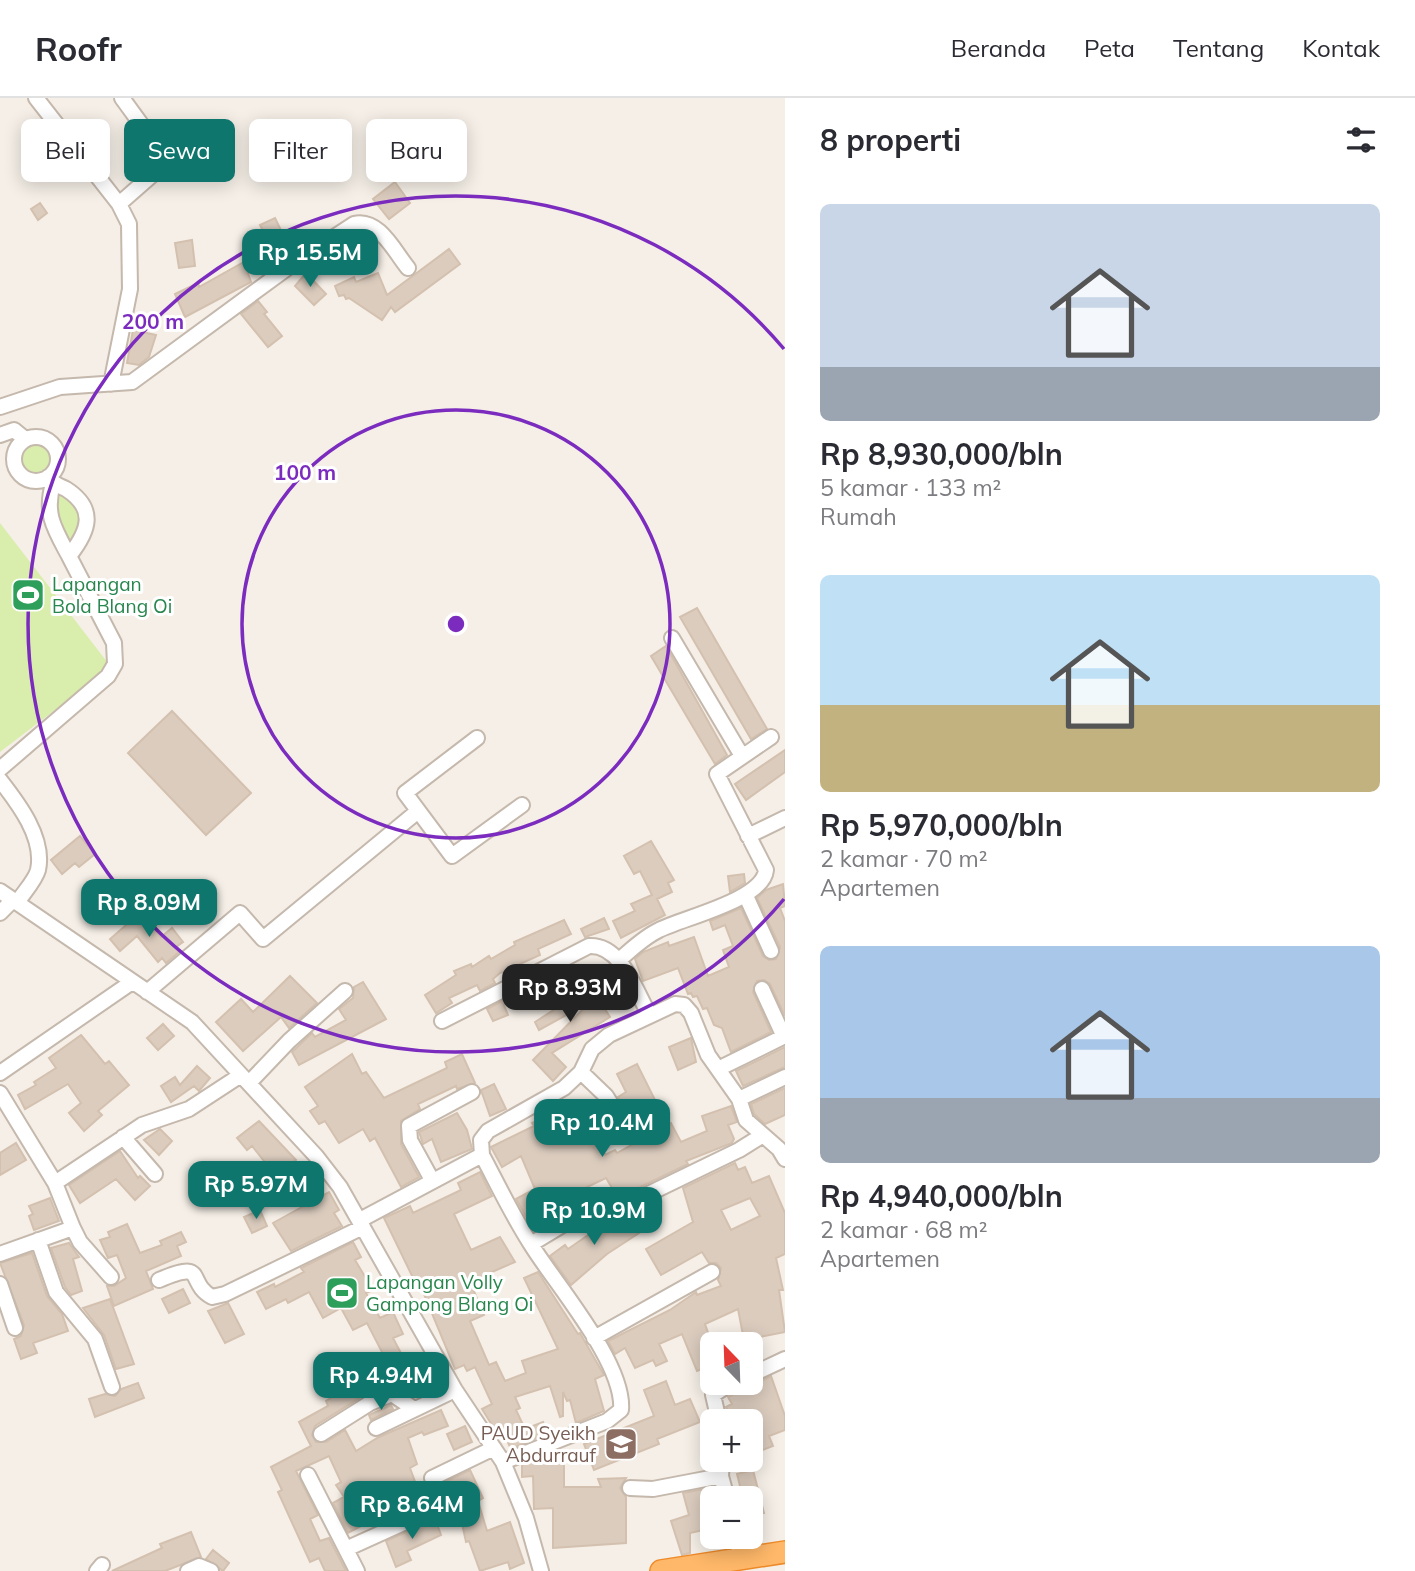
<!DOCTYPE html>
<html lang="id">
<head>
<meta charset="utf-8">
<style>
  :root { --surface:#fff; --page:#f2f2f3; --text:#2b2b33; --muted:#7c7c81; --line:#e1e1e2; --accent:#0f766e }
  body { margin:0; font-family:Mulish,sans-serif; background:var(--page); color:var(--text); height:100vh; display:flex; flex-direction:column; font-size:26px; white-space:nowrap }
  * { box-sizing:border-box; margin:0 }
  p { font-size:23px; color:var(--muted) }
  .icon { flex:none; width:38px; height:38px; fill:none; stroke:currentColor; stroke-width:2; stroke-linecap:round; stroke-linejoin:round }
  .map { position:relative; flex:1; overflow:hidden }
  .details { display:flex; flex-direction:column; background:var(--surface); width:630px }
  .details>* { flex:none }
  .hud { position:absolute; left:21px; top:21px; width:658px; height:63px; display:flex; gap:14px }
  .needle { width:46px; rotate:337deg }
  .fabs { position:absolute; left:700px; top:1234px; display:grid; gap:14px }
  .fabs a { display:grid; place-items:center; width:63px; height:63px; border-radius:10px; background:var(--surface); box-shadow:0 4px 18px #0003; font-size:35px }
  .price { position:absolute; translate:-50% -60px; padding:0 16px; border-radius:14px; background:var(--accent); color:#fff; font-size:23px; line-height:46px; filter:drop-shadow(0 2px 4px #0008) }
  .price::after { content:''; position:absolute; left:50%; top:42px; width:21px; height:16px; margin-left:-10px; background:inherit; clip-path:polygon(0 0,100% 0,50% 100%) }
  .price.selected { background:#222; color:#fff }
  ul { padding:0; list-style:none }
  li { display:grid; align-content:center; gap:14px; height:371px; padding:0 35px }
  li span { display:grid; place-items:center; height:217px; border-radius:10px; color:#555 }
  li>.icon { margin-inline-start:auto }
  span .icon { width:126px; height:126px; fill:#fffc; stroke-width:1 }
  li b { font-size:30px }
  h2 { display:flex; justify-content:space-between; align-items:center; height:84px; padding:0 35px; font-size:30px }
  .pill { padding:0 24px; border-radius:10px; background:var(--surface); box-shadow:0 4px 18px #0003; font-size:24px; line-height:63px }
  .pill.selected { background:var(--accent); color:#fff }
  header { display:flex; align-items:center; gap:42px; box-sizing:border-box; height:98px; padding:0 35px; background:var(--surface); border-bottom:2px solid var(--line) }
  header strong { font-size:33px }
  nav { display:flex; gap:38px; margin-inline-start:auto; font-size:24px }
  main { display:flex; flex:1; min-height:0 }
  .map>svg:first-child { display:block }
  .green { fill:#d9eeac }
  .building { fill:#dbccbe; stroke:#d4c0ae; stroke-width:2; fill-rule:evenodd }
  .lines { fill:none; stroke-linecap:round; stroke-linejoin:round }
  .minor-casing { stroke:#c5b8ac; stroke-width:18 }
  .highway-casing { stroke:#ef8a28; stroke-width:24 }
  .minor { stroke:#fff; stroke-width:14 }
  .highway { stroke:#ffb869; stroke-width:21 }
  .ring { fill:none; stroke:#7b2cbf; stroke-width:3.5 }
  .labels { text-anchor:middle; dominant-baseline:central; stroke-width:6; stroke-linejoin:round; paint-order:stroke }
  .leisure-label { font-size:19px; fill:#27864d; stroke:#fff; text-anchor:start }
  .education-label { font-size:19px; fill:#785e54; stroke:#fff; text-anchor:end }
  .centre { fill:#7b2cbf; stroke:#fff; stroke-width:3.5 }
  .ring-label { font-size:21px; text-anchor:middle; font-weight:bold; fill:#7b2cbf; stroke:#fff; stroke-width:6; stroke-linejoin:round; paint-order:stroke }
</style>
</head>
<body>
<header>
<strong>Roofr</strong>
<nav><a>Beranda</a><a>Peta</a><a>Tentang</a><a>Kontak</a></nav>
</header>
<main>
<div class="map">
<svg width="785" height="1473" viewBox="0 0 785 1473">
  <rect width="100%" height="100%" fill="#f5efe7"/>
  <path class="green" d="M33,342L49,346L55,361L48,375L32,379L19,368L20,352Z
    M56,389L86,418L70,456L50,418Z
    M0,425L111,569L0,654Z"/>
  <path class="building" d="M64,61L72,70L62,78L54,68Z
    M395,84L410,105L389,121L373,101Z
    M40,105L47,115L38,122L31,111Z
    M275,120L292,155L279,164L260,127Z
    M192,142L195,168L179,170L175,145Z
    M449,151L460,166L395,214L391,209L382,222L349,200L346,201L344,197L339,198L335,188L354,179L356,184L378,175L387,197Z
    M244,164L251,184L185,219L175,196L198,185L199,189Z
    M306,175L326,196L314,207L295,188Z
    M258,203L267,214L264,216L282,238L268,249L241,216Z
    M133,232L156,237L149,259L139,267L127,265Z
    M697,510L767,631L751,641L680,519Z
    M666,548L727,657L715,666L651,558Z
    M172,613L251,695L206,737L128,655Z
    M785,652V674L746,702L735,686Z
    M80,738L95,756L79,769L75,765L62,776L51,762Z
    M651,743L674,782L668,785L672,794L657,801L665,817L621,840L613,823L635,813L631,806L652,797L640,773L634,776L624,758Z
    M744,776L745,785L730,794L728,778Z
    M783,786L785,808L780,810L785,823V918L770,886L764,882L757,883L753,894L771,934L731,954L722,930L714,927L707,910L703,911L697,898L693,899L691,895L688,896L678,870L643,883L635,861L643,854L668,844L669,848L694,839L708,878L729,869L723,852L733,848L725,827L713,832L710,823L741,810L763,858L769,862L776,861L780,849L757,800L766,792Z
    M140,815L161,839L172,830L183,844L176,849L179,854L166,865L162,860L158,864L137,838L120,853L110,841Z
    M604,820L609,831L585,839L581,831Z
    M564,822L571,836L538,851L540,857L500,875L493,881L495,885L480,893L477,887L449,900L452,905L436,915L425,897L456,877L454,873L471,866L472,869L489,858L491,861L515,847L514,844Z
    M290,878L317,905L289,930L281,919L243,953L216,924L241,901L253,914Z
    M575,881L581,893L589,887L610,919L552,955L566,969L553,983L533,962L590,904L539,932L535,924L566,904L557,888Z
    M363,884L386,921L299,967L292,954L312,935L315,939L346,922L339,911L353,900L354,889Z
    M502,903L508,917L493,923L487,911Z
    M163,926L174,938L158,952L147,940Z
    M81,937L105,966L109,963L129,987L98,1013L102,1017L84,1033L69,1015L81,1005L68,986L25,1011L18,997L36,987L34,984L56,970L49,960Z
    M691,940L696,964L678,972L669,949Z
    M785,949V969L743,988L736,973Z
    M352,956L362,976L366,974L384,1000L447,970L445,964L462,956L475,985L457,991L456,988L418,1006L420,1011L401,1023V1046L419,1079L401,1089L375,1040L370,1043L363,1031L339,1045L325,1023L319,1026L310,1013L318,1008L305,989Z
    M637,966L655,1002L628,1016L618,999L626,994L617,976Z
    M197,968L210,980L199,993L194,988L171,1004L161,988L175,979L180,987Z
    M494,986L506,1011L490,1018L481,992Z
    M785,990V1017L765,1026L754,1016L751,1006Z
    M731,1008L737,1024L728,1027L734,1041L732,1045L686,1063L688,1066L638,1090L632,1099L622,1106L606,1080L587,1089L590,1095L574,1101L572,1096L535,1110L544,1125L533,1131L516,1101L535,1091L521,1058L502,1069L491,1049L534,1028L532,1025L561,1013L574,1045L595,1035L605,1057L615,1052L617,1055L671,1025L681,1044L707,1033L702,1018Z
    M457,1015L467,1032L472,1051L441,1064L432,1041L423,1046L419,1034Z
    M259,1023L296,1062L276,1078L252,1048L247,1052L237,1040Z
    M160,1031L172,1043L159,1057L144,1042Z
    M16,1045L26,1062L0,1077V1055Z
    M120,1053L138,1080L140,1078L150,1088L135,1102L116,1081L80,1105L69,1087Z
    M735,1065L738,1072L745,1069L752,1085L769,1078L785,1115V1156L776,1160L783,1192H779L785,1234L755,1240L758,1246H724L743,1237L738,1211L705,1226L712,1246V1267L697,1273L682,1236L659,1246L667,1263L656,1268L653,1262L635,1270L625,1250L615,1256L608,1243L670,1212L696,1194L697,1197L721,1188L718,1182L721,1170L716,1165H709L702,1154L661,1177L646,1151L693,1124L683,1090ZM750,1100L760,1118L731,1132L721,1112Z
    M480,1074L492,1098L454,1116L471,1152L500,1139L515,1164L485,1177L488,1184L473,1191L484,1217L470,1223L489,1267L496,1264L505,1283L526,1275L522,1263L558,1251L524,1180L538,1174L578,1236L580,1235L604,1277L595,1281L604,1313L576,1325L570,1302L567,1303L563,1294V1318L560,1319L550,1288L515,1299L520,1310L516,1312L525,1331L543,1324L548,1335L511,1351L505,1338L500,1340L482,1311L492,1306L475,1269L467,1273L464,1267L455,1271L419,1184L416,1186L384,1120L410,1108L413,1115L461,1092L458,1085Z
    M329,1094L339,1112L334,1115L342,1128L291,1153L273,1125Z
    M50,1100L59,1123L34,1132L29,1118L33,1116L29,1108Z
    M260,1112L267,1128L252,1135L244,1119Z
    M623,1113L639,1135L607,1156L571,1187L550,1158L565,1147L568,1151Z
    M127,1126L140,1155L162,1147L160,1143L181,1134L186,1144L177,1148L181,1158L146,1173L153,1191L114,1208L107,1188H114L126,1180L117,1157L108,1160L100,1142L110,1139L108,1134Z
    M353,1144L361,1159L355,1162L373,1192L366,1195L380,1220L393,1214L403,1236L393,1240L404,1261L413,1256L424,1277L400,1289L367,1225L353,1232L341,1210L323,1220L309,1194L288,1205L286,1201L266,1211L257,1194L274,1186L275,1189L304,1174L301,1170Z
    M69,1145L79,1159L73,1161L82,1193L71,1197L65,1189L51,1150Z
    M32,1155L47,1198L62,1216L68,1233L33,1245L37,1255L21,1261L14,1241L21,1238L24,1227L0,1165Z
    M183,1191L190,1205L169,1215L162,1201Z
    M110,1201L134,1266L116,1271L104,1237L83,1210Z
    M228,1205L244,1236L225,1245L208,1213Z
    M771,1278L785,1318V1332L769,1338L773,1348L755,1355L751,1343V1323H732L726,1309L732,1306L728,1299Z
    M666,1283L675,1307L690,1301L700,1324L657,1341L659,1346L594,1372L584,1346L654,1318L644,1292Z
    M138,1285L144,1300L95,1319L89,1301L105,1296L115,1298L121,1291Z
    M355,1286L361,1299L315,1328L312,1337L316,1344H326L345,1332L356,1353L379,1339L441,1312L448,1328L424,1337L422,1334L408,1340L417,1366L410,1370L420,1397L427,1394L431,1402L379,1426L376,1420L348,1435L333,1405L344,1399L336,1387L341,1384L329,1358L296,1373L318,1417L310,1421L320,1443L329,1440L346,1473H325L319,1460L310,1464L278,1394L282,1392L271,1369L311,1348L299,1324L328,1308L326,1303Z
    M391,1307L393,1311L371,1322L369,1317Z
    M465,1328L472,1344L454,1352L447,1336Z
    M547,1357H564V1389H601L598,1381L626,1380L620,1390L626,1399V1445L553,1450V1410L534,1411L533,1378L522,1379V1367Z
    M470,1372L483,1400L478,1403L487,1433L510,1424L524,1465L510,1471L508,1464L480,1473L469,1443L466,1444L460,1416L445,1384Z
    M753,1372L764,1415L751,1418V1400H743L737,1376Z
    M714,1389L717,1400H712V1430L690,1435V1455L682,1457L671,1423L689,1417L683,1395Z
    M435,1421L441,1437L407,1453L411,1462L396,1469L386,1443Z
    M191,1434L201,1459L165,1473H112L162,1450L160,1446Z
    M213,1452L229,1465L223,1473L206,1461Z"/>
  <g class="lines">
    <defs>
      <path id="minor" d="M36,0L119,106L129,126L130,191L111,286
        M119,106L168,63L122,0
        M0,309L60,289L132,284L290,168L354,126C379,120 394,153 408,170
        M0,337L14,332L25,341
        M14 361a22 22 0 1 1 44 0a22 22 0 1 1-44 0Z
        M53,386C44,416 55,432 69,458
        M672,540L742,658
        M477,640L405,695L452,758L522,707
        M0,671L108,578L115,566L114,545L69,458C89,433 97,411 66,391C58,387 53,386 48,379
        M0,682C18,705 45,740 38,772C35,783 23,795 17,805
        M748,738L785,720
        M0,793L192,924L316,1058L340,1089L455,1292L503,1364L526,1420L541,1473
        M746,798L771,853
        M0,815L13,802
        M619,862C631,852 644,839 659,832C685,819 763,802 766,772L717,676L771,639
        M762,891L784,939
        M147,894L240,815L263,841L418,713
        M442,923L589,848C621,846 635,892 649,916
        M720,970L785,938
        M581,974L606,998L628,1033
        M0,975L132,884
        M249,985L289,943L345,893
        M0,995L55,1085L73,1130L0,1156
        M739,1001L785,979
        M123,1039L155,1076
        M482,1057C498,1087 513,1119 532,1148C557,1188 625,1266 621,1312L607,1323L503,1364
        M432,1082L410,1042L409,1028L472,994
        M55,1085L142,1027L189,1011L241,977
        M642,1099L739,1052L763,1037
        M360,1122L482,1057L481,1042L488,1033L564,990L581,974L592,951L609,937L675,906L684,907L691,915L708,957L739,1001L746,1022L779,1051L785,1061
        M73,1130L80,1144L111,1179
        M38,1142L56,1194L95,1241L112,1289
        M531,1146L599,1105
        M159,1182C209,1161 185,1184 212,1199L225,1196L363,1129
        M0,1186L15,1230
        M594,1240L712,1174
        M751,1277L785,1261
        M719,1323L713,1297L733,1284
        M376,1330L455,1292
        M321,1336L370,1305L392,1296L414,1311
        M722,1362L721,1378L727,1400
        M308,1377L357,1473
        M630,1390L653,1391L721,1378
        M736,1438L742,1461
        M346,1451L441,1408L442,1404L432,1380L494,1350
        M97,1473L102,1467
        M188,1473L199,1468L211,1473"/>
      <path id="highway" d="M661,1473L785,1454"/>
    </defs>
    <use href="#minor" class="minor-casing"/>
    <use href="#highway" class="highway-casing"/>
    <use href="#minor" class="minor"/>
    <use href="#highway" class="highway"/>
  </g>
  <g class="ring">
    <circle cx="456" cy="526" r="214"/>
    <path d="M784 801A428 428 0 1 1 784 251"/>
  </g>
  <defs>
    <symbol id="stadium-square" viewBox="-11 -11 22 22"><rect x="-9" y="-9" width="18" height="18" rx="4" fill="#2e9e5b" stroke="#fff"/><path d="M0-5a6.5 5 0 1 0 0 10a6.5 5 0 1 0 0-10ZM-3.5-1.8h7v3.6h-7Z" fill="#fff"/></symbol>
    <symbol id="school-square" viewBox="-11 -11 22 22"><rect x="-9" y="-9" width="18" height="18" rx="4" fill="#8d6e63" stroke="#fff"/><path d="M0-5L7-2L0 1L-7-2ZM-4 1L0 2.5L4 1V4Q0 6-4 4Z" fill="#fff"/></symbol>
  </defs>
  <g fill-rule="evenodd">
    <use href="#stadium-square" x="9" y="478" width="38" height="38"/>
    <use href="#stadium-square" x="323" y="1176" width="38" height="38"/>
    <use href="#school-square" x="602" y="1327" width="38" height="38"/>
  </g>
  <g class="labels">
    <g class="leisure-label">
      <text x="52" y="486">Lapangan<tspan x="52" dy="22">Bola Blang Oi</tspan></text>
      <text x="366" y="1184">Lapangan Volly<tspan x="366" dy="22">Gampong Blang Oi</tspan></text>
    </g>
    <g class="education-label">
      <text x="596" y="1335">PAUD Syeikh<tspan x="596" dy="22">Abdurrauf</tspan></text>
    </g>
  </g>
  <circle cx="456" cy="526" r="10" class="centre"/>
  <g class="ring-label">
    <text x="153" y="231">200 m</text>
    <text x="305" y="382">100 m</text>
  </g>
</svg>
<div class="fabs">
<a><svg class="needle" viewBox="-14 -14 28 28"><path d="M0-13l5 13h-10z" fill="#e53935"/><path d="M0 13l5-13h-10z" fill="#7c7c81"/></svg></a>
<a>+</a>
<a>−</a>
</div>
<b class="price" style="left:310px;top:191px">Rp 15.5M</b>
<b class="price" style="left:149px;top:841px">Rp 8.09M</b>
<b class="price selected" style="left:570px;top:926px">Rp 8.93M</b>
<b class="price" style="left:602px;top:1061px">Rp 10.4M</b>
<b class="price" style="left:256px;top:1123px">Rp 5.97M</b>
<b class="price" style="left:594px;top:1149px">Rp 10.9M</b>
<b class="price" style="left:381px;top:1314px">Rp 4.94M</b>
<b class="price" style="left:412px;top:1443px">Rp 8.64M</b>
<div class="hud">
<a class="pill">Beli</a>
<a class="pill selected">Sewa</a>
<a class="pill">Filter</a>
<a class="pill">Baru</a>
</div>
</div>
<section class="details">
<h2>8 properti<svg class="icon" aria-label="filters" viewBox="0 0 24 24"><path d="M4 7h16M4 17h16"/><circle cx="9" cy="7" r="2"/><circle cx="15" cy="17" r="2"/></svg></h2>
<ul>
<li><span style="background:linear-gradient(#c9d6e8 75%,#9aa5b1 0)"><svg class="icon" aria-label="home" viewBox="0 0 24 24"><path d="M3 11l9-7 9 7M6 9v11h12V9"/></svg></span><div><b>Rp 8,930,000/bln</b><p>5 kamar · 133 m²</p><p>Rumah</p></div></li>
<li><span style="background:linear-gradient(#bfe0f5 60%,#c2b280 0)"><svg class="icon" aria-label="home" viewBox="0 0 24 24"><path d="M3 11l9-7 9 7M6 9v11h12V9"/></svg></span><div><b>Rp 5,970,000/bln</b><p>2 kamar · 70 m²</p><p>Apartemen</p></div></li>
<li><span style="background:linear-gradient(#a9c7e8 70%,#9aa5b1 0)"><svg class="icon" aria-label="home" viewBox="0 0 24 24"><path d="M3 11l9-7 9 7M6 9v11h12V9"/></svg></span><div><b>Rp 4,940,000/bln</b><p>2 kamar · 68 m²</p><p>Apartemen</p></div></li>
</ul>
</section>
</main>
</body>
</html>
